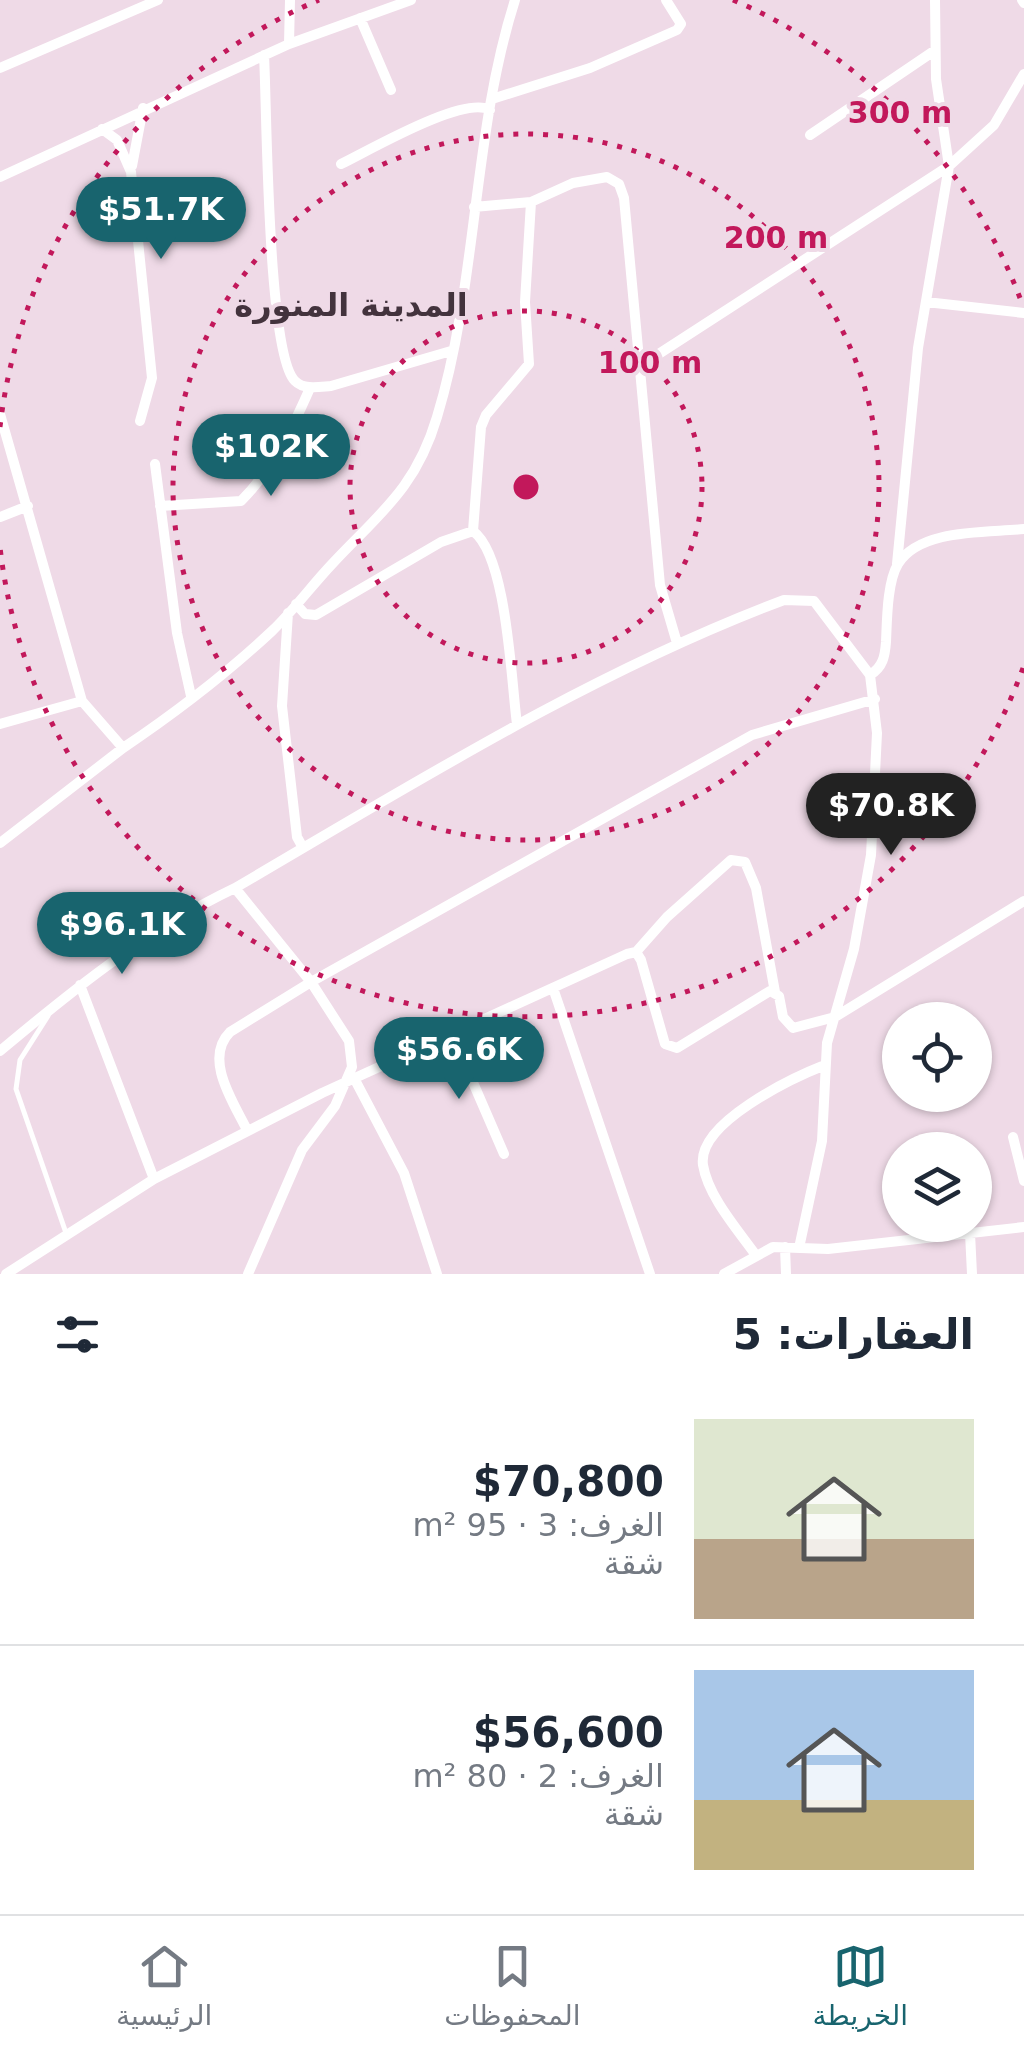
<!DOCTYPE html>
<html lang="ar">
<head>
<meta charset="utf-8">
<style>
  :root { --surface:#fff; --page:#f6f6f7; --text:#1f2937; --muted:#747a83; --line:#e0e1e3; --accent:#18646e }
  body { margin:0; font-family:"DejaVu Sans",Cairo,sans-serif; background:var(--page); color:var(--text); direction:rtl; height:100vh; display:flex; flex-direction:column; font-size:38px; white-space:nowrap }
  * { box-sizing:border-box; margin:0 }
  p { font-size:32px; color:var(--muted) }
  .icon { flex:none; width:55px; height:55px; fill:none; stroke:currentColor; stroke-width:2; stroke-linecap:round; stroke-linejoin:round }
  .map { position:relative; height:1274px; overflow:hidden; direction:ltr }
  .sheet { display:flex; flex-direction:column; background:var(--surface); flex:1 }
  .sheet>* { flex:none }
  .tools { position:absolute; left:882px; top:1002px; display:grid; gap:20px }
  .tools a { display:grid; place-items:center; width:110px; height:110px; border-radius:50%; background:var(--surface); box-shadow:0 2px 8px #0004; font-size:50px }
  .price { position:absolute; translate:-50% -85px; padding:0 22px; border-radius:35px; background:var(--accent); color:#fff; font-size:32px; line-height:65px; filter:drop-shadow(0 2px 5px #0008) }
  .price::after { content:''; position:absolute; left:50%; top:60px; width:30px; height:22px; margin-left:-15px; background:inherit; clip-path:polygon(0 0,100% 0,50% 100%) }
  .price.active { background:#222; color:#fff }
  ul { padding:0; list-style:none }
  li { display:flex; align-items:center; gap:30px; height:250px; padding:0 50px }
  li+li { border-top:2px solid var(--line) }
  li span { display:grid; place-items:center; flex:none; width:280px; height:200px; border-radius:0px; color:#555 }
  li>.icon { margin-inline-start:auto }
  span .icon { width:120px; height:120px; fill:#fffc; stroke-width:1 }
  li b { font-size:42px }
  h2 { display:flex; justify-content:space-between; align-items:center; height:120px; padding:0 50px; font-size:42px }
  .tabs { display:flex; justify-content:space-around; align-items:center; height:140px; border-top:2px solid var(--line); background:var(--surface); font-size:28px; color:var(--muted) }
  .tabs a { display:grid; justify-items:center; gap:5px }
  .tabs .active { color:var(--accent) }
  .map>svg:first-child { display:block }
  .lines { fill:none; stroke-linecap:round; stroke-linejoin:round }
  .service { stroke:#fff; stroke-width:5 }
  .minor { stroke:#fff; stroke-width:10 }
  .ring { fill:none; stroke:#c2185b; stroke-width:5; stroke-dasharray:5 10 }
  .labels { text-anchor:middle; dominant-baseline:central; stroke-width:8; stroke-linejoin:round; paint-order:stroke }
  .neighbourhood-label { font-size:32px; font-weight:bold; fill:#43333d; stroke:#efdae7 }
  .centre { fill:#c2185b; stroke:#efdae7; stroke-width:5 }
  .ring-label { font-size:30px; text-anchor:middle; font-weight:bold; fill:#c2185b; stroke:#efdae7; stroke-width:8; stroke-linejoin:round; paint-order:stroke }
</style>
</head>
<body>
<div class="map">
<svg width="1024" height="1274" viewBox="0 0 1024 1274">
  <rect width="100%" height="100%" fill="#efdae7"/>
  <g class="lines">
    <path class="service" d="M48,1016L20,1060L16,1089L66,1233"/>
    <path class="minor" d="M1022,0L1024,3
      M360,18L391,90
      M289,44L290,0
      M264,55C267,107 267,354 295,381C304,390 318,387 331,386L451,351
      M0,68L158,0
      M492,99L590,68L677,30L681,24L666,0
      M102,129L117,140L131,172L152,378L140,421
      M810,135L934,51
      M341,164C370,150 464,95 490,110
      M132,166L143,108
      M0,177L289,44L411,0
      M531,202L573,183L607,177L619,184L624,198L660,585L677,643
      M926,302L1024,313
      M637,368L949,166L994,125L1024,74
      M0,414L82,701L123,748C175,713 227,673 272,631C294,610 312,585 333,563C380,513 416,488 437,417C478,282 472,135 515,0
      M155,464L177,633L191,696
      M160,506L241,501C273,469 292,429 310,388
      M0,517L28,506
      M473,531L481,427L486,415L529,364L525,302L531,202L474,207
      M897,564L918,348L949,166L936,79L935,0
      M296,604L305,614L316,615L441,542L473,531C507,556 511,680 517,724
      M288,613L282,706L297,837L302,846
      M870,675L814,601L784,600C590,673 413,784 235,888L311,982L752,735L875,699
      M0,724L82,701
      M0,843L123,748
      M636,952L667,917L731,860L745,862L756,888L775,992
      M553,988L650,1274
      M452,1034L504,1154
      M0,1051C74,989 147,930 235,888
      M354,1078L404,1173L437,1274
      M247,1130C234,1103 203,1059 230,1032L311,982L349,1041L352,1067L335,1106L302,1150L248,1274
      M1013,1137L1024,1181
      M154,1179L322,1093L627,954L636,952L641,960L665,1044L677,1048L770,991L779,996L783,1017L793,1028L835,1017L1024,901
      M970,1233L972,1274
      M785,1247L786,1274
      M799,1248L822,1141L827,1043L854,949L871,855L877,733L870,675C883,667 885,656 886,642C887,621 887,582 898,564C920,528 988,533 1024,529
      M755,1254C737,1229 708,1196 703,1165C697,1123 792,1078 825,1065
      M6,1274L154,1179L80,985
      M724,1274L773,1247L828,1249L1024,1227"/>
  </g>
  <g class="ring">
    <circle cx="526" cy="487" r="176"/>
    <circle cx="526" cy="487" r="353"/>
    <path d="M1023 668A529 529 0 0 1 0 547M0 427A529 529 0 0 1 319 0M733 0A529 529 0 0 1 1023 306"/>
  </g>
  <g class="labels">
    <g class="neighbourhood-label">
      <text x="351" y="305">المدينة المنورة</text>
    </g>
  </g>
  <circle cx="526" cy="487" r="15" class="centre"/>
  <g class="ring-label">
    <text x="900" y="123">300 m</text>
    <text x="776" y="248">200 m</text>
    <text x="650" y="373">100 m</text>
  </g>
</svg>
<div class="tools">
<a><svg class="icon" aria-label="locate" viewBox="0 0 24 24"><circle cx="12" cy="12" r="6"/><path d="M12 2v4M12 18v4M2 12h4M18 12h4"/></svg></a>
<a><svg class="icon" aria-label="layers" viewBox="0 0 24 24"><path d="M12 4l9 5-9 5-9-5zM3 14l9 5 9-5"/></svg></a>
</div>
<b class="price" style="left:161px;top:262px">$51.7K</b>
<b class="price" style="left:271px;top:499px">$102K</b>
<b class="price active" style="left:891px;top:858px">$70.8K</b>
<b class="price" style="left:122px;top:977px">$96.1K</b>
<b class="price" style="left:459px;top:1102px">$56.6K</b>
</div>
<section class="sheet">
<h2>العقارات: 5<svg class="icon" aria-label="filters" viewBox="0 0 24 24"><path d="M4 7h16M4 17h16"/><circle cx="9" cy="7" r="2"/><circle cx="15" cy="17" r="2"/></svg></h2>
<ul>
<li><span style="background:linear-gradient(#dfe7d0 60%,#b9a48a 0)"><svg class="icon" aria-label="home" viewBox="0 0 24 24"><path d="M3 11l9-7 9 7M6 9v11h12V9"/></svg></span><div><b>$70,800</b><p>الغرف: 3 · 95 m²</p><p>شقة</p></div></li>
<li><span style="background:linear-gradient(#a9c7e8 65%,#c2b280 0)"><svg class="icon" aria-label="home" viewBox="0 0 24 24"><path d="M3 11l9-7 9 7M6 9v11h12V9"/></svg></span><div><b>$56,600</b><p>الغرف: 2 · 80 m²</p><p>شقة</p></div></li>
</ul>
</section>
<nav class="tabs">
<a class="active"><svg class="icon" aria-label="map" viewBox="0 0 24 24"><path d="M3 6l6-2 6 2 6-2v14l-6 2-6-2-6 2zM9 4v14M15 6v14"/></svg>الخريطة</a>
<a><svg class="icon" aria-label="saved" viewBox="0 0 24 24"><path d="M7 4h10v16l-5-4-5 4z"/></svg>المحفوظات</a>
<a><svg class="icon" aria-label="home" viewBox="0 0 24 24"><path d="M3 11l9-7 9 7M6 9v11h12V9"/></svg>الرئيسية</a>
</nav>
</body>
</html>
